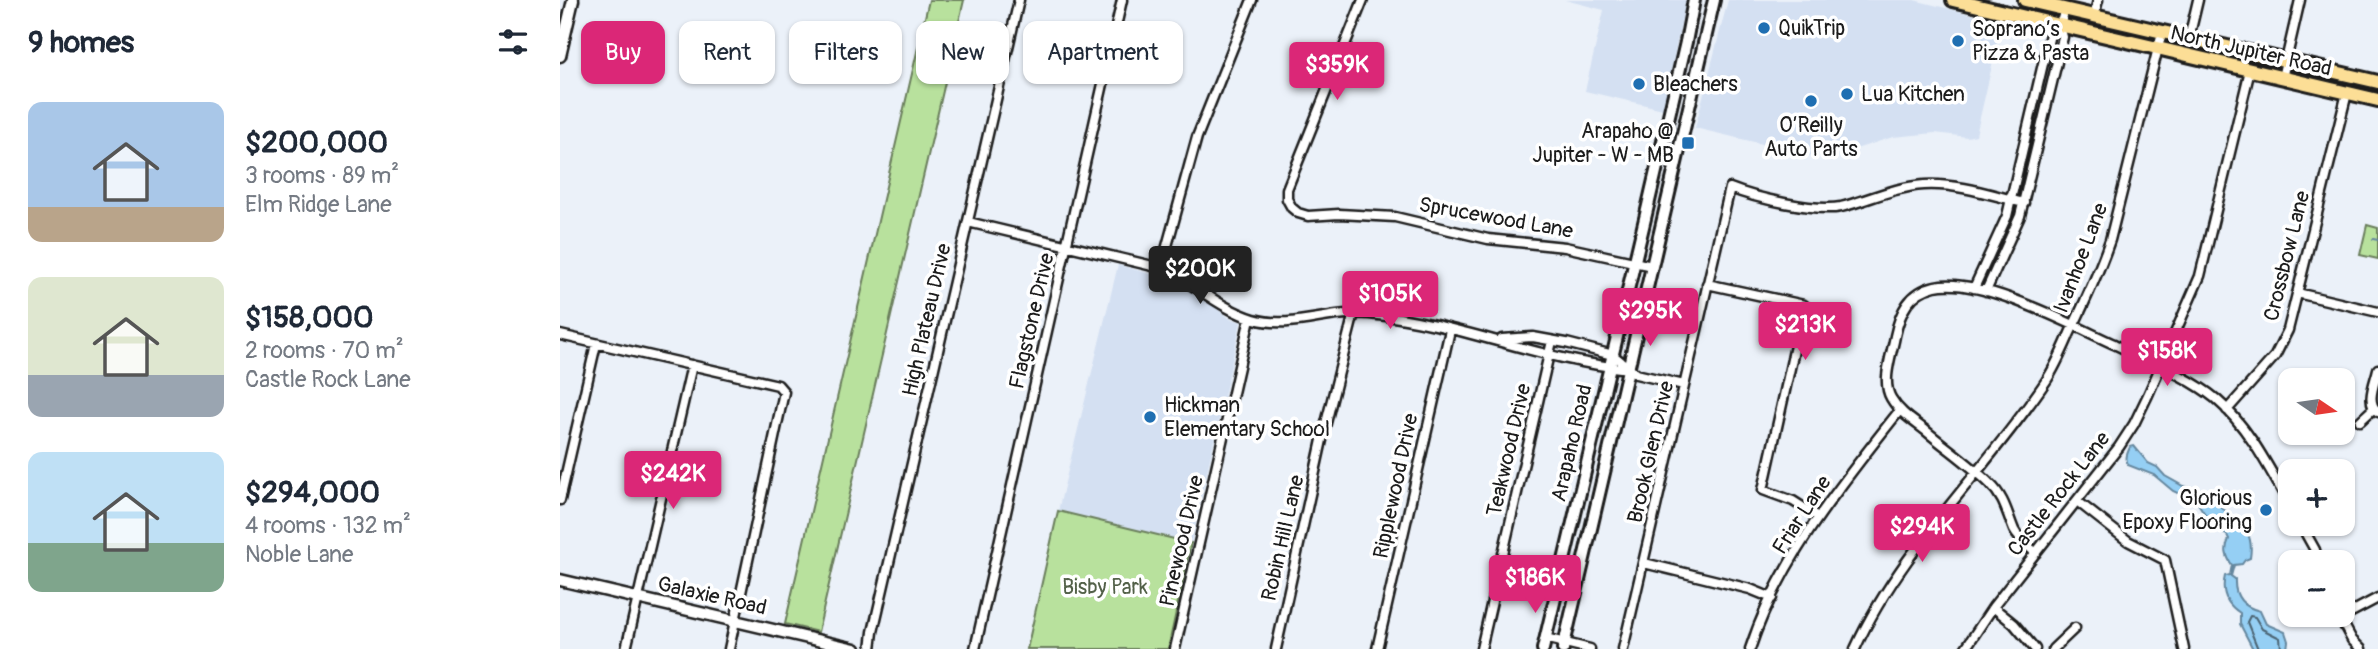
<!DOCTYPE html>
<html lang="en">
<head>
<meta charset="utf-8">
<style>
  :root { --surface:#fff; --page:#f6f6f7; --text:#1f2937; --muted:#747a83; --accent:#db2777 }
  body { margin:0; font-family:Pangolin,sans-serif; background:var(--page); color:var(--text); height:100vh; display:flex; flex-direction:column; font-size:26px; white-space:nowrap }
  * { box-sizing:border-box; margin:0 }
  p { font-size:23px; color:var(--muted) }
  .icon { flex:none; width:38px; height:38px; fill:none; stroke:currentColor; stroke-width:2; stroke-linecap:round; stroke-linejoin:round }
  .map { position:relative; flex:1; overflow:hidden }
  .panel { display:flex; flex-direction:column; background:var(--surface); width:560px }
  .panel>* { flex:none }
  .banner { position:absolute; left:21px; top:21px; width:665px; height:63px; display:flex; gap:14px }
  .needle { width:46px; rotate:103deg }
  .fabs { position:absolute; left:1718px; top:368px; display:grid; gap:14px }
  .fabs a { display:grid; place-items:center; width:77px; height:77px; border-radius:14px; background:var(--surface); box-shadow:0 2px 5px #0004; font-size:35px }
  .price { position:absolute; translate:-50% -60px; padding:0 16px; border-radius:7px; background:var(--accent); color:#fff; font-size:23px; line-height:46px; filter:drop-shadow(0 2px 4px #0008) }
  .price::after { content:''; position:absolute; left:50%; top:42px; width:21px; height:16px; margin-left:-10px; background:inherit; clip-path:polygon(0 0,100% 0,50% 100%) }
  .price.current { background:#222; color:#fff }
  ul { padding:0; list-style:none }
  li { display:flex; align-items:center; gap:21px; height:175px; padding:0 28px }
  li span { display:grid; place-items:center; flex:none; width:196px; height:140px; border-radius:14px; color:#555 }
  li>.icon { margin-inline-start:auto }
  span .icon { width:84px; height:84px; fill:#fffc; stroke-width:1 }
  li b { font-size:30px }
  h2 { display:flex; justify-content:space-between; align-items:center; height:84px; padding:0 28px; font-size:30px }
  .tag { padding:0 24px; border-radius:14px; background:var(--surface); box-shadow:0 2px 5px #0004; font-size:24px; line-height:63px }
  .tag.current { background:var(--accent); color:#fff }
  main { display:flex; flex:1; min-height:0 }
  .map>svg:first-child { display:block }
  .built { fill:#d4e0f2 }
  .green { fill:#b8e19d; stroke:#6a7e5c; stroke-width:2 }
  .water { fill:#95cff4; stroke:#65879e; stroke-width:2 }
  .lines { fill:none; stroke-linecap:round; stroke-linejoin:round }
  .shore { stroke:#4c6472; stroke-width:2 }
  .stream { stroke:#65879e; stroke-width:2 }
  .minor-casing { stroke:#1c1c1c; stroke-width:13 }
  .tertiary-casing { stroke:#1c1c1c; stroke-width:15 }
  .secondary-casing { stroke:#1c1c1c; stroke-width:16 }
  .primary-casing { stroke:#1c1c1c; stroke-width:18 }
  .minor { stroke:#fff; stroke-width:8 }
  .tertiary { stroke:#fff; stroke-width:10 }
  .secondary { stroke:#fff; stroke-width:10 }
  .primary { stroke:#fcde96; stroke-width:12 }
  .poi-dot { fill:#1f6fb2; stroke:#fff; stroke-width:2.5 }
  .labels { text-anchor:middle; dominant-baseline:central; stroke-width:7; stroke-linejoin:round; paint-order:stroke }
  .poi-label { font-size:21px; fill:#1c1c1c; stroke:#fff; text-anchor:start }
  .street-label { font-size:21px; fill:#1c1c1c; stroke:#fff }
  .park-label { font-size:21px; fill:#536149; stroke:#fff }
</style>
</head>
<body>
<main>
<section class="panel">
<h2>9 homes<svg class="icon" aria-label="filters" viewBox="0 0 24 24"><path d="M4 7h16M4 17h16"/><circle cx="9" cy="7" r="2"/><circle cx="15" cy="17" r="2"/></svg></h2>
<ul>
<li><span style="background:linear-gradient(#a9c7e8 75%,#b9a48a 0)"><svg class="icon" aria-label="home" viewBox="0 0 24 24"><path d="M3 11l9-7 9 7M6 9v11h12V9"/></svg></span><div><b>$200,000</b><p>3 rooms · 89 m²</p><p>Elm Ridge Lane</p></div></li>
<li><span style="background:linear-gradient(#dfe7d0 70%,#9aa5b1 0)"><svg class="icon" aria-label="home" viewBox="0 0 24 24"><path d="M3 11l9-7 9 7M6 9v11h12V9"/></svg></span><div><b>$158,000</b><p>2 rooms · 70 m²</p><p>Castle Rock Lane</p></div></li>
<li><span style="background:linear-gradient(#bfe0f5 65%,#7fa58c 0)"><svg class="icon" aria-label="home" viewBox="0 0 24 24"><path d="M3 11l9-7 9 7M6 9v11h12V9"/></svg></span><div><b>$294,000</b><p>4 rooms · 132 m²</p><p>Noble Lane</p></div></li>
</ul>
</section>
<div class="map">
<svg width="1818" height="649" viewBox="0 0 1818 649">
  <rect width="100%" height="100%" fill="#ebf1f9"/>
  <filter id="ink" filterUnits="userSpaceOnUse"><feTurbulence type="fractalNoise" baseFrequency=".0143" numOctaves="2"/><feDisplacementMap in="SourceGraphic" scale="14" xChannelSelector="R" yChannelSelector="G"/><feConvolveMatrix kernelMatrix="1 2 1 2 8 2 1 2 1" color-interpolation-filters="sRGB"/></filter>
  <g filter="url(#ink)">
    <path class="built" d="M1005,0H1126L1103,109L1025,91L1044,10Z
      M1168,0H1354L1442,22L1416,135L1407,137L1375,133L1333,137L1271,157H1257L1135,128Z
      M558,265L602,277L637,294L669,318L681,322L631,543L498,511Z"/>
    <path class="green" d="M369,0H404L258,632L225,624Z
      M1807,225L1818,228V259L1800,255Z
      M498,511L631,543L608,649H467Z"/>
    <path class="water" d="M1574,446L1588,463L1597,467L1605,476L1623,486L1643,490L1655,499L1661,498L1660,506C1677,524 1695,527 1690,558L1685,560L1682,564L1674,565L1671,576L1675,579C1674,597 1683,607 1700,611L1706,624L1725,632L1728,641L1727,649H1693L1680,624V613C1666,604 1661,592 1665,576L1670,575L1672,565C1666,556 1664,550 1669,539L1667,535L1655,529L1637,502L1613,491L1594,475L1568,465C1565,458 1567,454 1570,447Z"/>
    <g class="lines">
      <path class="shore" d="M1698,649L1687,622L1690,616L1695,617L1702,629L1720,638L1721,649"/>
      <path class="stream" d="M1813,239L1818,240"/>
      <defs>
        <path id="minor" d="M803,0L727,189V199L732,208L738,213L748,216L779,214L835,217L928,239L1005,247L1092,266
          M1534,16L1538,0
          M1629,38L1638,0
          M1722,78L1740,0
          M408,222L601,268C633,282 660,309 694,319C733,330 770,310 809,314C898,322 980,361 1069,369
          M601,268L637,137L692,0
          M1147,284L1244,305L1203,490L1233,501L1258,517
          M1414,288L1447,216L1490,34L1500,26
          M1426,291L1460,216L1503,37L1500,26L1505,9
          M1737,293L1818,312
          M0,335L218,385L224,392L169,649
          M939,341L942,339L973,337L1006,343L1053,355L1076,374L1124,385
          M1818,369C1815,383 1805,403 1818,412
          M1667,410L1715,356L1728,330L1787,93
          M1800,421L1813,409
          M0,500L36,344
          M1517,501L1568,541L1605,560L1624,649
          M1740,523L1755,550L1758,562
          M1476,553C1468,546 1459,540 1454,530C1447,513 1444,497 1430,484C1410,464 1386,448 1365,430C1352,420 1339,412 1331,398C1321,381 1332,354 1335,336C1340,312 1349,292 1375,286C1420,276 1512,325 1554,344C1588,361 1626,375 1656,399C1689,427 1710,470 1731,507
          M1084,563L1190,589L1212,598
          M1433,607L1454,624L1475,649
          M1778,614L1792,640L1801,649
          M1780,618L1818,598
          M985,638L1030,649
          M66,649L132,365
          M311,649L313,632L459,0
          M415,649L562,0
          M615,649L690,318
          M716,649L764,431L794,313
          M817,649L890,330
          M921,649L992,341
          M1063,649L1170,188C1195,198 1255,212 1281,207C1309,200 1334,187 1364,185C1397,183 1432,195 1464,203
          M1190,649C1219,560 1282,483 1340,410
          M1295,649C1341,548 1425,472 1486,381C1496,366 1503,349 1510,333C1525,302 1539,272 1550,240L1602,32
          M1405,649L1433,607L1559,447L1574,424L1588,395L1640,276L1690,70
          M1493,649L1515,628"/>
        <path id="tertiary" d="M0,56L13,0
          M0,580L295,649"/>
        <path id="secondary" d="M983,649L1087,210L1126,42L1134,0
          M1003,649L1154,0"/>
        <path id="primary" d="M1393,0L1818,100
          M1465,0L1818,82"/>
      </defs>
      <use href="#minor" class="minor-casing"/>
      <use href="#tertiary" class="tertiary-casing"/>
      <use href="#secondary" class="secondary-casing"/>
      <use href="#primary" class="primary-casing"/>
      <use href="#minor" class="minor"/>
      <use href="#tertiary" class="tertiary"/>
      <use href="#secondary" class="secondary"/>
      <use href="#primary" class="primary"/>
    </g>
  </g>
  <g class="poi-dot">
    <circle cx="1204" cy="28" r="7"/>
    <circle cx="1398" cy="41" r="7"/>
    <circle cx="1079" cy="84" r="7"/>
    <circle cx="1287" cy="94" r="7"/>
    <circle cx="1251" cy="101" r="7"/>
    <rect x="1121" y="136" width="14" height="14" rx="3.5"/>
    <circle cx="590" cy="417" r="7"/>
    <circle cx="1706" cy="510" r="7"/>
  </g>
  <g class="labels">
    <g class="poi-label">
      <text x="1218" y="28">QuikTrip</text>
      <text x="1412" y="29">Soprano’s<tspan x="1412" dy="24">Pizza &amp; Pasta</tspan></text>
      <text x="1093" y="84">Bleachers</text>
      <text x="1301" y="94">Lua Kitchen</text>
      <text x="1251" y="125" text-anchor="middle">O’Reilly<tspan x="1251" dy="24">Auto Parts</tspan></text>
      <text x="1114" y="131" text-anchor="end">Arapaho @<tspan x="1114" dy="24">Jupiter - W - MB</tspan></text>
      <text x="604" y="405">Hickman<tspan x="604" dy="24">Elementary School</tspan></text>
      <text x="1692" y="498" text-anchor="end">Glorious<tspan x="1692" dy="24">Epoxy Flooring</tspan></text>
    </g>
    <g class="street-label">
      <text transform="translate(1691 51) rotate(13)">North Jupiter Road</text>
      <text transform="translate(936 218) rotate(10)">Sprucewood Lane</text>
      <text transform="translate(1727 256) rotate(-76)">Crossbow Lane</text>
      <text transform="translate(1521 258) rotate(-69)">Ivanhoe Lane</text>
      <text transform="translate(367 320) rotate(-77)">High Plateau Drive</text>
      <text transform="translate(472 321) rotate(-77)">Flagstone Drive</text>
      <text transform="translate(1012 443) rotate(-77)">Arapaho Road</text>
      <text transform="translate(949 450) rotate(-77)">Teakwood Drive</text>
      <text transform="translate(1091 452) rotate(-77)">Brook Glen Drive</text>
      <text transform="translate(836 486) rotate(-78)">Ripplewood Drive</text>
      <text transform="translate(1499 494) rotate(-52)">Castle Rock Lane</text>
      <text transform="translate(1242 515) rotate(-57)">Friar Lane</text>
      <text transform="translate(723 538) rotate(-77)">Robin Hill Lane</text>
      <text transform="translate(622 541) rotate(-77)">Pinewood Drive</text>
      <text transform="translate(152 596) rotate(13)">Galaxie Road</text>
    </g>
    <g class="park-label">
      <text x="545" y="587">Bisby Park</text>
    </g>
  </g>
</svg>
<div class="fabs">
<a><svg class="needle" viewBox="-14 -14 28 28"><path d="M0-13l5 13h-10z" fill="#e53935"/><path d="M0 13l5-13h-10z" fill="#747a83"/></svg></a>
<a>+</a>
<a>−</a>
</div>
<b class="price" style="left:777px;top:102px">$359K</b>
<b class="price current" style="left:640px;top:306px">$200K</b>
<b class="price" style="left:830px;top:331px">$105K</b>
<b class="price" style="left:1090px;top:348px">$295K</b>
<b class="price" style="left:1245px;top:362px">$213K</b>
<b class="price" style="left:1607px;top:388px">$158K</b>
<b class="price" style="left:113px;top:511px">$242K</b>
<b class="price" style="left:1362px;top:564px">$294K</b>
<b class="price" style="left:975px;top:615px">$186K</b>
<div class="banner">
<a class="tag current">Buy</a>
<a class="tag">Rent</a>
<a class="tag">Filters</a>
<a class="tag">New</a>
<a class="tag">Apartment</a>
</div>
</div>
</main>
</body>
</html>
